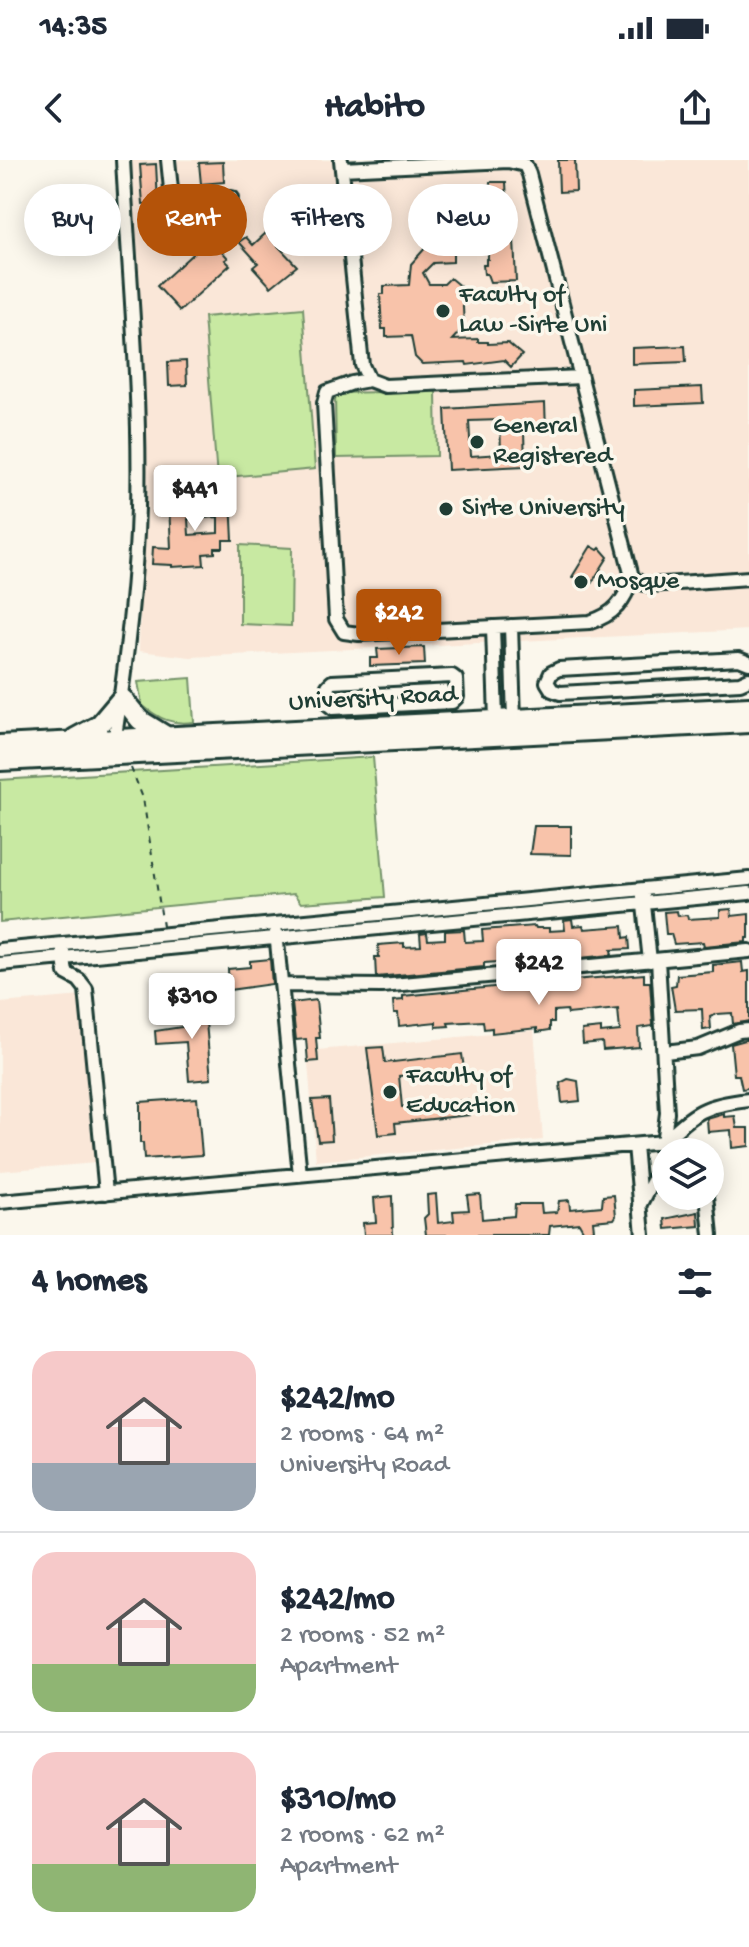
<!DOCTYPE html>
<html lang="en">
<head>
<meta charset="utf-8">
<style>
  :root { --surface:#fff; --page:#f2f2f3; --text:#1f2937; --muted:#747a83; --line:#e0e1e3; --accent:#b45309 }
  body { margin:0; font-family:"Gochi Hand",sans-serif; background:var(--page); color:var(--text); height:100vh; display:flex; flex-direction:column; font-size:30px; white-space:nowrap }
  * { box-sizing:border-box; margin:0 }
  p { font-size:26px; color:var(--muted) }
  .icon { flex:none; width:44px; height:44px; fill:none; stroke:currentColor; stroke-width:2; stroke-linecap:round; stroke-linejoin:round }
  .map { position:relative; height:1075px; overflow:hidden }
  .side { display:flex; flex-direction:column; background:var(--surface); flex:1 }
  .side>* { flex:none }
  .guide { position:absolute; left:24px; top:24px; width:702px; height:72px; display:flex; gap:16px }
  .fabs { position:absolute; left:652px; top:978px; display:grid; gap:16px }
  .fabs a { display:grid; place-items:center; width:72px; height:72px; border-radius:50%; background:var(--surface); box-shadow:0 4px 20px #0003; font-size:40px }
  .price { position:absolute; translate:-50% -68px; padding:0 18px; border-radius:8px; background:#fff; color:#222; font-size:26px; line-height:52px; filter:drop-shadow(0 2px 4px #0008) }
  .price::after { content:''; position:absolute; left:50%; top:48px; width:24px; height:18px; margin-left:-12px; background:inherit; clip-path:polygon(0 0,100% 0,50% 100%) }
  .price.active { background:var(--accent); color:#fff }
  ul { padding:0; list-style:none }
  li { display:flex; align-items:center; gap:24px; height:200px; padding:0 32px }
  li+li { border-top:2px solid var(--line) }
  li span { display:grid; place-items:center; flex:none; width:224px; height:160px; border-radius:24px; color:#555 }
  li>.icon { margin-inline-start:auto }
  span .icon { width:96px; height:96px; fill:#fffc; stroke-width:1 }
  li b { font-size:34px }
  h2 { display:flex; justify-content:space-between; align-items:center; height:96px; padding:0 32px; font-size:34px }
  .chip { padding:0 28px; border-radius:36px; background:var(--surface); box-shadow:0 4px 20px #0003; font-size:28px; line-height:72px }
  .chip.active { background:var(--accent); color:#fff }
  .status { display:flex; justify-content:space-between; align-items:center; height:56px; padding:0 40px; background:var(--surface); direction:ltr }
  .status svg { height:22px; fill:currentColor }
  header { display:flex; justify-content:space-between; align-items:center; height:104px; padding:0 32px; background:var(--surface); font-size:36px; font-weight:700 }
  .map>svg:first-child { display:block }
  .built { fill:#fae7d8 }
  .green { fill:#c8e9a2; stroke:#74936b; stroke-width:2 }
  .building { fill:#f8c3aa; stroke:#1f3d34; stroke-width:2; fill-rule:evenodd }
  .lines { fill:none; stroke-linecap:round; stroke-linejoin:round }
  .minor-casing { stroke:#1f3d34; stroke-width:18 }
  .highway-casing { stroke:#1f3d34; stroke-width:24 }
  .path { stroke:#1f3d34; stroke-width:2; stroke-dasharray:6 6; stroke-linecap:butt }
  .minor { stroke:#fbf7ec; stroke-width:12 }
  .highway { stroke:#fbf7ec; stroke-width:18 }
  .poi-dot { fill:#1f3d34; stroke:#fbf7ec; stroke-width:3 }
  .labels { text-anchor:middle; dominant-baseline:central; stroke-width:7; stroke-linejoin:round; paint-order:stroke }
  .poi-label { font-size:26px; fill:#1f3d34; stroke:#fbf7ec; text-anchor:start }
  .street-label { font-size:26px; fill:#1f3d34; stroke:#fbf7ec }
</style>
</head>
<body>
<div class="status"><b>14:35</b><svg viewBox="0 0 49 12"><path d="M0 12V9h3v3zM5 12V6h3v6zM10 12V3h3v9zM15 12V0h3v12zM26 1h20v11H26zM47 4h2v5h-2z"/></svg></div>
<header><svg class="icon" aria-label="back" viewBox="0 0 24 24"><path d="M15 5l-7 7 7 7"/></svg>Habito<svg class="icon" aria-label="share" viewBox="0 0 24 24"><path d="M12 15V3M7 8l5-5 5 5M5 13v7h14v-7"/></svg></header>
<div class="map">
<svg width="749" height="1075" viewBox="0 0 749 1075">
  <rect width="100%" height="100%" fill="#fbf7ec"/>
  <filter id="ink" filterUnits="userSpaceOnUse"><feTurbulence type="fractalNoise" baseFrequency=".0125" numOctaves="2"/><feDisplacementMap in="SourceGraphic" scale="16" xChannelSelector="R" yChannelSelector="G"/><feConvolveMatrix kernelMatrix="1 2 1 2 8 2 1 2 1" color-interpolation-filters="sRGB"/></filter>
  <g filter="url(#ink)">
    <path class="built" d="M131,0H749V470L190,497L139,491L145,229Z
      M82,836L96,1003L0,1011V843Z
      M534,870L543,980L316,1001L307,891Z"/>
    <path class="green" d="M303,148L315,309L217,318L204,157Z
      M436,231L437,296L336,298L335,233Z
      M240,385L292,388L291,466L240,464Z
      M191,518L194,562C172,565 159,559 142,545L138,522Z
      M373,597L385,737L301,743L294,734L0,762V620Z"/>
    <path class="building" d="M558,0H575L576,31L559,32Z
      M223,2L224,22L201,24L199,3Z
      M156,4L158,43L143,44L140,5Z
      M490,22H506L507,42L484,43V60L513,59L516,121L490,122L487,114H484L483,105H486V99H488V84L482,79V68L453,69V102L433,103L423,113L429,124H444L450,118L462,128L464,167L452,180L478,179V182H488V184L508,183L522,195L511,207L504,200L467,205L466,202L422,204L415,197L411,176L386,177V169H382L380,134H384V126L409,125L411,104L427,86L444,85L442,56H448L447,35H453V29L490,27Z
      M223,51L224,67L159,71L158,56Z
      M266,73L297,106L271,127L253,107L258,103L239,82L246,77L253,85Z
      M210,78L228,98L225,100L230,105L180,151L157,126Z
      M685,186L686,202L632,204V188Z
      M186,201L187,225L169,226L168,202Z
      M702,227L703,243L634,246V230Z
      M545,243L546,271H524L525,306L448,310L445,249ZM500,260L501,294L471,296L469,261Z
      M231,340L233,380H223V388H215V393L203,394L204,405L172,407V405L152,404L153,387L171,388L169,344ZM218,357V373L189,375L188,359Z
      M591,386L598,390L600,388L608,397L591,424L581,418L572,417Z
      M424,487L425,504L370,506V498H378L377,489Z
      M534,666H571V695L530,694Z
      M731,749L732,756L749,754V778H746V782L704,786L703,782L674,784L671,774H666L664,752L677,751L678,756L687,755L688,759L720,757V750Z
      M572,759L573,766L583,765L584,769L623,766L624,778L629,777L630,789L611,790L612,795L546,801V793L531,795L532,803L498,805V802L484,803V807L376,817L375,797H379L378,785L404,783V787L421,786L420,774L427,773L428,780L445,779V771L464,770L465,782L483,781L482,770L535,766L536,768H549V771L565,770L564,760Z
      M270,799L272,824L229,830L228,809L250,807V801Z
      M742,802L743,812L749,811V861L733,864L732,853L717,854L710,857L711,869L703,870L702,849L675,850L671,826L676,825L677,815L713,812V805Z
      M644,814V822H650L653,866L638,868L639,887L603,890L602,882L583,884L582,870L601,868V873L620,871L618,849L568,854L567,850L554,851V862H550V870L537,872V868L492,873V868L484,869L483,861L448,863L449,866L436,867V862L399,866L398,853H394L393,841L403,840V836L524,824L543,823V827L573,825V820Z
      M203,828L211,919L189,921L186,882L156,884L155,871L195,865L193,840H196V829Z
      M316,840L320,878H316L318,901L308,902L306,879L296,880L292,843Z
      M749,879V928L742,929L739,915H734L731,884Z
      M383,887L385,903L462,894L464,909L399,916L402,947L467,940L469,955L395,963L396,973L378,975L367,888Z
      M568,919L578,921L580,941L562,943L560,923Z
      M197,938L202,995L144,999L143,983H140V942Z
      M329,939L332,980L318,981L312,940Z
      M724,954V957L735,956L737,968H749V986L732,988L731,970L708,972L707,959Z
      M436,1034L438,1063L454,1061L453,1051L469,1050L467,1035L480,1034L482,1059L514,1056L515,1044H541L542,1053L557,1052L559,1041L569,1040L570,1049L602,1046L603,1036L614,1035L616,1056L614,1059L593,1061L594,1070L584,1072L579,1063L550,1066L549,1075H426L424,1058L428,1054L427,1035Z
      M392,1036L393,1075H364L363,1063L376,1062L374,1038Z
      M698,1052L699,1066L666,1069L665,1059Z"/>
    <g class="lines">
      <defs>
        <path id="minor" d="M168,0L172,39L231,38
          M341,0L362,205L369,220L385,226L581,217
          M342,9L508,1L525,5L529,14L632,417L640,423L650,425L749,418
          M369,220L352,223L327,232L324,243L336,459L344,472L359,474L590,462C614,455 625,441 632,417
          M511,466L514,559
          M493,467L496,560
          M749,503L739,499L559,509L551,513L547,522L552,530L560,533L740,523L749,519
          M452,516L456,519L457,537L452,542L333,548L328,544V526L332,522Z
          M114,583C126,505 136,426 138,347C141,232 129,114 123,0
          M643,736L650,801
          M276,772L300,1015
          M0,790L749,719
          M63,791L66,813L79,820L86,829L106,1033
          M0,804L749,733
          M282,825L382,826L749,791
          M665,892L698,888L739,871L749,870
          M635,985L643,1075
          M707,1036L711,1075
          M0,1042L663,982C696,951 704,945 749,940
          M640,1046L660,1007L667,953L658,800"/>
        <path id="highway" d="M123,539L140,560L166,576
          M75,578L99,565L121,539
          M0,585L749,547
          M0,601L749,563"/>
      </defs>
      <use href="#minor" class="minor-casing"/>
      <use href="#highway" class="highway-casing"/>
      <path class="path" d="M131,608L143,638L163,766"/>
      <use href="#minor" class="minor"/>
      <use href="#highway" class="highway"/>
    </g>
  </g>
  <g class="poi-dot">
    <circle cx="443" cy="151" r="8"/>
    <circle cx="477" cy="282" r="8"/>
    <circle cx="446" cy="349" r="8"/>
    <circle cx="581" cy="422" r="8"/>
    <circle cx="390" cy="932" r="8"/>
  </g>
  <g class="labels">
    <g class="poi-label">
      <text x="459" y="136">Faculty of<tspan x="459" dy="30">Law -Sirte Uni</tspan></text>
      <text x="493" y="267">General<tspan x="493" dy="30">Registered</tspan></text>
      <text x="462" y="349">Sirte University</text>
      <text x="597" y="422">Mosque</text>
      <text x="406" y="917">Faculty of<tspan x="406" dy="30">Education</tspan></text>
    </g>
    <g class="street-label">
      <text transform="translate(373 540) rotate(-3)">University Road</text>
    </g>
  </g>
</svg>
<div class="fabs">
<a><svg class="icon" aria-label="layers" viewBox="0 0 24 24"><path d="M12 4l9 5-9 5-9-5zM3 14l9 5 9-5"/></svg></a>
</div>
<b class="price" style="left:195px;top:373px">$441</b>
<b class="price active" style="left:399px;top:497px">$242</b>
<b class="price" style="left:539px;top:847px">$242</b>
<b class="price" style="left:192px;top:881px">$310</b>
<div class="guide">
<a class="chip">Buy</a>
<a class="chip active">Rent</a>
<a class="chip">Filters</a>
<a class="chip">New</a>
</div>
</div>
<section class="side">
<h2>4 homes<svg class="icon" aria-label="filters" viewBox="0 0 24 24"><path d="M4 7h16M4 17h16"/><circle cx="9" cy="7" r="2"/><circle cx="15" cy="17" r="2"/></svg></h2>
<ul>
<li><span style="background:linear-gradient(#f6c9c9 70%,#9aa5b1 0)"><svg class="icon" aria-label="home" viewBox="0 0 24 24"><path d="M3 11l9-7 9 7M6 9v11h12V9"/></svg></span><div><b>$242/mo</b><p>2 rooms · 64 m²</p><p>University Road</p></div></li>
<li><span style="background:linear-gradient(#f6c9c9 70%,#8fb573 0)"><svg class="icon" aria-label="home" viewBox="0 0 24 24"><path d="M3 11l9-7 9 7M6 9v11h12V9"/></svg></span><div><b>$242/mo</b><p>2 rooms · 52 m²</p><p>Apartment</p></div></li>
<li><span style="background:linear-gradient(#f6c9c9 70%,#8fb573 0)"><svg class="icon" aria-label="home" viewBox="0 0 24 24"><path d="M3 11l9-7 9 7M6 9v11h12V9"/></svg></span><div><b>$310/mo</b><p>2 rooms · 62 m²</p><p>Apartment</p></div></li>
</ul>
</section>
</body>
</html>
